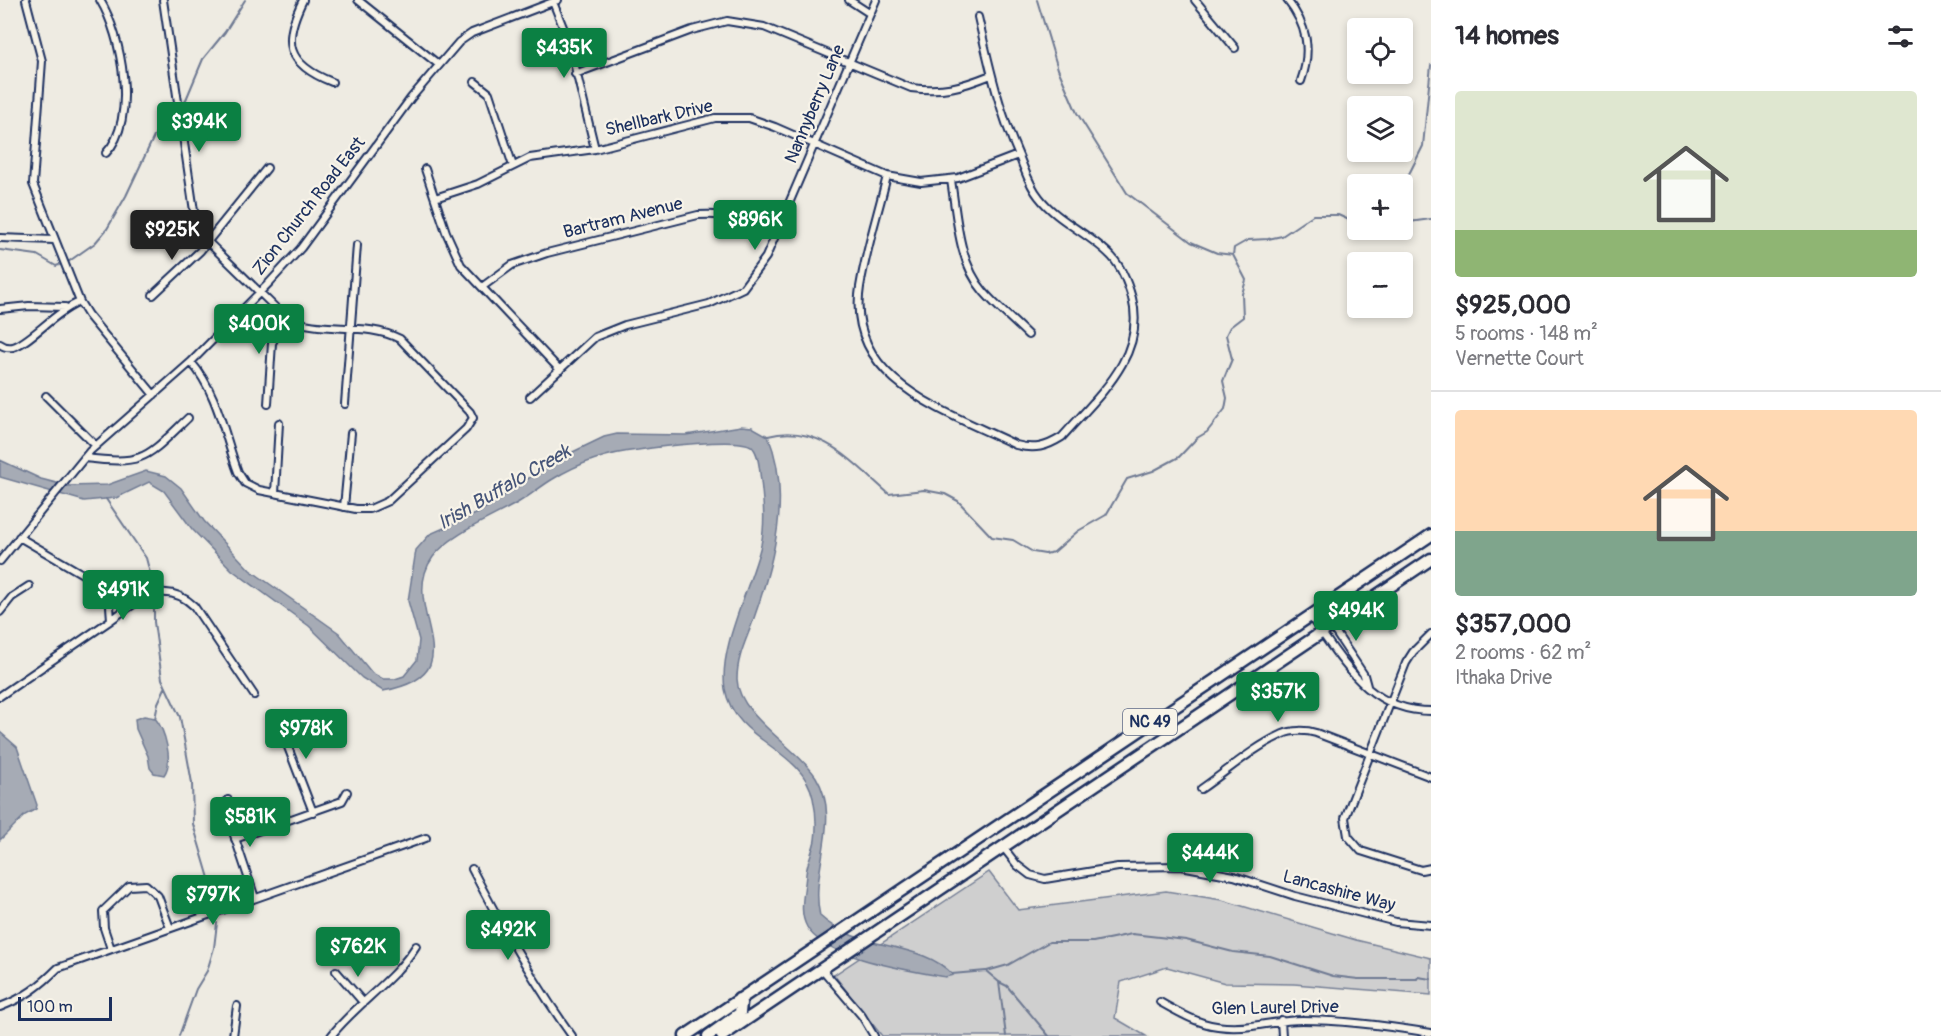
<!DOCTYPE html>
<html lang="en">
<head>
<meta charset="utf-8">
<style>
  :root { --surface:#fff; --page:#f7f7f7; --text:#2b2b33; --muted:#7c7c81; --line:#e1e1e2; --accent:#0b8043 }
  body { margin:0; font-family:Pangolin,sans-serif; background:var(--page); color:var(--text); height:100vh; display:flex; flex-direction:column; font-size:22px; white-space:nowrap }
  * { box-sizing:border-box; margin:0 }
  p { font-size:20px; color:var(--muted) }
  .icon { flex:none; width:33px; height:33px; fill:none; stroke:currentColor; stroke-width:2; stroke-linecap:round; stroke-linejoin:round }
  .map { position:relative; flex:1; overflow:hidden }
  .panel { display:flex; flex-direction:column; background:var(--surface); width:510px }
  .panel>* { flex:none }
  .fabs { position:absolute; left:1347px; top:18px; display:grid; gap:12px }
  .fabs a { display:grid; place-items:center; width:66px; height:66px; border-radius:6px; background:var(--surface); box-shadow:0 3px 9px #0003; font-size:30px }
  .scale { position:absolute; left:18px; bottom:15px; width:94px; box-sizing:border-box; padding-left:6px; border:3px solid #1b2f5e; border-top:0; font-size:16px; line-height:21px; white-space:nowrap; color:#1b2f5e; -webkit-text-stroke:4px #f7f3e8; paint-order:stroke }
  .price { position:absolute; translate:-50% -51px; padding:0 14px; border-radius:6px; background:var(--accent); color:#fff; font-size:20px; line-height:39px; filter:drop-shadow(0 2px 3px #0008) }
  .price::after { content:''; position:absolute; left:50%; top:36px; width:18px; height:14px; margin-left:-9px; background:inherit; clip-path:polygon(0 0,100% 0,50% 100%) }
  .price.active { background:#222; color:#fff }
  ul { padding:0; list-style:none }
  li { display:grid; align-content:center; gap:12px; height:318px; padding:0 24px }
  li+li { border-top:2px solid var(--line) }
  li span { display:grid; place-items:center; height:186px; border-radius:6px; color:#555 }
  li>.icon { margin-inline-start:auto }
  span .icon { width:108px; height:108px; fill:#fffc; stroke-width:1 }
  li b { font-size:26px }
  h2 { display:flex; justify-content:space-between; align-items:center; height:72px; padding:0 24px; font-size:26px }
  main { display:flex; flex:1; min-height:0 }
  .map>svg:first-child { display:block }
  .green { fill:#cfcfcf; stroke:#757f96; stroke-width:1.5 }
  .water { fill:#a6abb5; stroke:#6e7992; stroke-width:1.5 }
  .lines { fill:none; stroke-linecap:round; stroke-linejoin:round }
  .stream { stroke:#6e7992; stroke-width:2 }
  .minor-casing { stroke:#1b2f5e; stroke-width:10 }
  .trunk-casing { stroke:#1b2f5e; stroke-width:15 }
  .minor { stroke:#f7f3e8; stroke-width:6 }
  .trunk { stroke:#f7f3e8; stroke-width:10 }
  .labels { text-anchor:middle; dominant-baseline:central; stroke-width:4.5; stroke-linejoin:round; paint-order:stroke }
  .shield { fill:#f7f3e8; stroke:#5d6a87; stroke-width:1.5 }
  .shield-label { font-size:16px; font-weight:bold; fill:#1b2f5e }
  .street-label { font-size:18px; fill:#1b2f5e; stroke:#f7f3e8 }
  .water-label { font-size:20px; font-style:italic; fill:#455478; stroke:#f7f3e8 }
</style>
</head>
<body>
<main>
<div class="map">
<svg width="1431" height="1036" viewBox="0 0 1431 1036">
  <rect width="100%" height="100%" fill="#eeebe2"/>
  <filter id="ink" filterUnits="userSpaceOnUse"><feTurbulence type="fractalNoise" baseFrequency=".0167" numOctaves="2"/><feDisplacementMap in="SourceGraphic" scale="12" xChannelSelector="R" yChannelSelector="G"/><feConvolveMatrix kernelMatrix="1 2 1 2 8 2 1 2 1" color-interpolation-filters="sRGB"/></filter>
  <g filter="url(#ink)">
    <path class="green" d="M989,872L1018,910L1166,891L1222,900L1356,940L1431,958V995L1294,984L1225,983L1167,967L1121,982L1115,1018L1146,1036H882L834,975Z"/>
    <path class="water" d="M741,426L752,427L768,436C792,494 774,561 754,618C747,639 737,656 737,679C738,716 797,747 816,777C843,821 809,870 820,916C858,952 921,940 953,975L945,977C913,971 823,958 807,927C798,911 805,892 806,874C807,862 813,851 815,840C817,826 816,811 813,798C802,747 735,743 725,689C718,648 751,587 761,545C766,521 763,497 760,473C759,465 758,451 751,446C737,437 657,447 638,450C608,453 579,463 553,479C541,486 530,496 519,502C494,517 450,534 433,557C395,609 482,673 383,691L362,678L309,626L232,570L192,529L164,491L149,482L116,498L84,501L0,477V460L41,479L68,486L107,485L146,471L166,476L181,488L204,521L250,570L339,633L372,673L383,679H395L404,676L417,660L419,640L408,601L416,550L430,534L478,513L554,461L604,437L617,434L686,435Z
      M144,716L155,718C165,730 174,762 164,775L154,773L150,768L148,756L136,729L135,719Z
      M0,732L17,747L37,805L36,809L25,815L0,840Z"/>
    <g class="lines">
      <path class="stream" d="M185,102L203,59L225,32L245,0
        M1402,188L1423,146L1431,65
        M1402,223L1431,219
        M0,250L37,255L56,266L59,265
        M1233,255L1234,248L1248,240L1268,239L1282,236L1313,215H1338L1358,224
        M68,262L95,243L107,229L126,196L158,128L172,108
        M768,436C820,422 854,464 889,494L924,490L945,494L958,501L992,537L1013,540L1033,552L1045,554L1054,552L1078,531L1106,515L1127,479L1153,471L1179,457L1197,438L1207,432L1225,409L1227,398L1223,381L1232,359L1226,335L1230,327L1243,317L1242,294L1246,280L1233,255L1217,253L1191,242L1127,193L1077,113L1058,69L1037,0
        M106,499L146,558L154,588
        M154,600V622L162,679L180,717L192,783L193,824L216,902
        M155,719L158,703L165,688
        M987,971L1008,965L1049,942H1093L1132,934L1186,940L1233,952L1270,956L1333,976L1358,979H1417L1418,977L1431,979
        M952,974L986,971L999,982L1007,986L1049,1036
        M999,982L1006,1036
        M179,1036L196,989L207,971L214,948L217,923"/>
      <defs>
        <path id="minor" d="M26,0L42,61L33,184L80,302L88,315L154,395
          M100,0C122,36 138,120 106,153
          M163,0L194,211L203,235L208,242L286,318C322,334 365,321 400,339L470,412L473,418L466,429L388,501L370,509H356L259,490L245,483L238,472C224,435 218,393 191,362
          M303,0C282,42 286,64 332,82
          M358,0L438,64
          M849,0L869,13
          M1195,0L1235,48
          M1287,0C1307,25 1312,50 1301,81
          M553,2L569,42L595,149
          M575,74L692,30L727,21L764,27L911,88C944,92 961,87 991,75
          M475,82L489,93L513,166
          M425,169L446,232L461,265L560,370
          M887,176C878,213 866,250 860,287C845,382 949,412 1016,445C1035,450 1046,447 1062,437C1097,397 1147,356 1132,298C1128,284 1122,268 1112,257C1091,234 1058,222 1039,197C1029,185 1025,170 1019,156C999,111 989,65 978,17
          M951,180C957,217 958,262 984,292C997,307 1014,321 1028,335
          M435,198L478,184L530,158L595,149L715,118H749L775,127L887,176L921,182L958,178L1018,155
          M0,238L54,240
          M482,287L512,265L547,253L698,215C728,213 750,219 777,230
          M153,295L200,251L267,168
          M0,309L29,306L65,307
          M0,344C4,347 8,348 13,347C29,343 57,310 80,302
          M46,396L96,446
          M530,397L595,337L625,325L709,304L743,288L766,257L876,0
          M268,404L272,343L286,318
          M345,404L357,245
          M84,458C145,465 145,459 188,418
          M275,493L279,423
          M344,507L351,433
          M0,561L90,451L191,362L269,283L301,248L411,98L459,42L472,33L558,0
          M1320,609L1364,675L1367,686
          M0,612L12,597L29,586
          M1310,616C1343,661 1368,711 1431,711
          M111,620C139,600 164,578 194,606L254,695
          M1431,634L1413,652L1406,663L1345,818L1348,836L1361,851L1421,870L1431,868
          M0,696L111,620L109,592L103,586L19,537
          M273,720L286,742L313,812
          M1201,789C1227,771 1254,747 1283,734C1292,730 1306,730 1316,733L1431,777
          M228,800L227,814L255,898
          M235,839L342,801L347,792
          M1003,847L1017,865L1030,875L1045,879L1118,867L1181,866L1234,876L1295,896L1396,922L1431,925
          M472,869C502,927 534,983 572,1036
          M111,949L104,928L103,911L129,886L146,885L158,896L170,928
          M822,969L862,1016L874,1036
          M336,971L362,1001
          M1160,1002C1193,1021 1212,1031 1252,1026C1269,1024 1284,1020 1302,1020C1345,1020 1388,1026 1431,1033
          M0,1007C24,998 40,986 58,968L426,838
          M1281,1020L1282,1036
          M233,1036L237,1006
          M331,1036C357,1003 394,981 416,946"/>
        <path id="trunk" d="M685,1036L1431,535
          M708,1036L740,1013L741,1003L739,999
          M722,1036L1431,559"/>
      </defs>
      <use href="#minor" class="minor-casing"/>
      <use href="#trunk" class="trunk-casing"/>
      <use href="#minor" class="minor"/>
      <use href="#trunk" class="trunk"/>
    </g>
  </g>
  <g class="labels">
    <rect class="shield" x="1123" y="709" width="54" height="26" rx="4.5"/>
    <g class="shield-label">
      <text x="1150" y="722">NC 49</text>
    </g>
    <g class="street-label">
      <text transform="translate(815 104) rotate(-67)">Nannyberry Lane</text>
      <text transform="translate(659 118) rotate(-13)">Shellbark Drive</text>
      <text transform="translate(309 206) rotate(-52)">Zion Church Road East</text>
      <text transform="translate(623 218) rotate(-14)">Bartram Avenue</text>
      <text transform="translate(1339 891) rotate(15)">Lancashire Way</text>
      <text transform="translate(1275 1008) rotate(-1)">Glen Laurel Drive</text>
    </g>
    <g class="water-label">
      <text transform="translate(504 487) rotate(-30)">Irish Buffalo Creek</text>
    </g>
  </g>
</svg>
<div class="fabs">
<a><svg class="icon" aria-label="locate" viewBox="0 0 24 24"><circle cx="12" cy="12" r="6"/><path d="M12 2v4M12 18v4M2 12h4M18 12h4"/></svg></a>
<a><svg class="icon" aria-label="layers" viewBox="0 0 24 24"><path d="M12 4l9 5-9 5-9-5zM3 14l9 5 9-5"/></svg></a>
<a>+</a>
<a>−</a>
</div>
<div class="scale">100 m</div>
<b class="price" style="left:564px;top:79px">$435K</b>
<b class="price" style="left:199px;top:153px">$394K</b>
<b class="price" style="left:755px;top:251px">$896K</b>
<b class="price active" style="left:172px;top:261px">$925K</b>
<b class="price" style="left:259px;top:355px">$400K</b>
<b class="price" style="left:123px;top:621px">$491K</b>
<b class="price" style="left:1356px;top:642px">$494K</b>
<b class="price" style="left:1278px;top:723px">$357K</b>
<b class="price" style="left:306px;top:760px">$978K</b>
<b class="price" style="left:250px;top:848px">$581K</b>
<b class="price" style="left:1210px;top:884px">$444K</b>
<b class="price" style="left:213px;top:926px">$797K</b>
<b class="price" style="left:508px;top:961px">$492K</b>
<b class="price" style="left:358px;top:978px">$762K</b>
</div>
<section class="panel">
<h2>14 homes<svg class="icon" aria-label="filters" viewBox="0 0 24 24"><path d="M4 7h16M4 17h16"/><circle cx="9" cy="7" r="2"/><circle cx="15" cy="17" r="2"/></svg></h2>
<ul>
<li><span style="background:linear-gradient(#dfe7d0 75%,#8fb573 0)"><svg class="icon" aria-label="home" viewBox="0 0 24 24"><path d="M3 11l9-7 9 7M6 9v11h12V9"/></svg></span><div><b>$925,000</b><p>5 rooms · 148 m²</p><p>Vernette Court</p></div></li>
<li><span style="background:linear-gradient(#ffd9b3 65%,#7fa58c 0)"><svg class="icon" aria-label="home" viewBox="0 0 24 24"><path d="M3 11l9-7 9 7M6 9v11h12V9"/></svg></span><div><b>$357,000</b><p>2 rooms · 62 m²</p><p>Ithaka Drive</p></div></li>
</ul>
</section>
</main>
</body>
</html>
